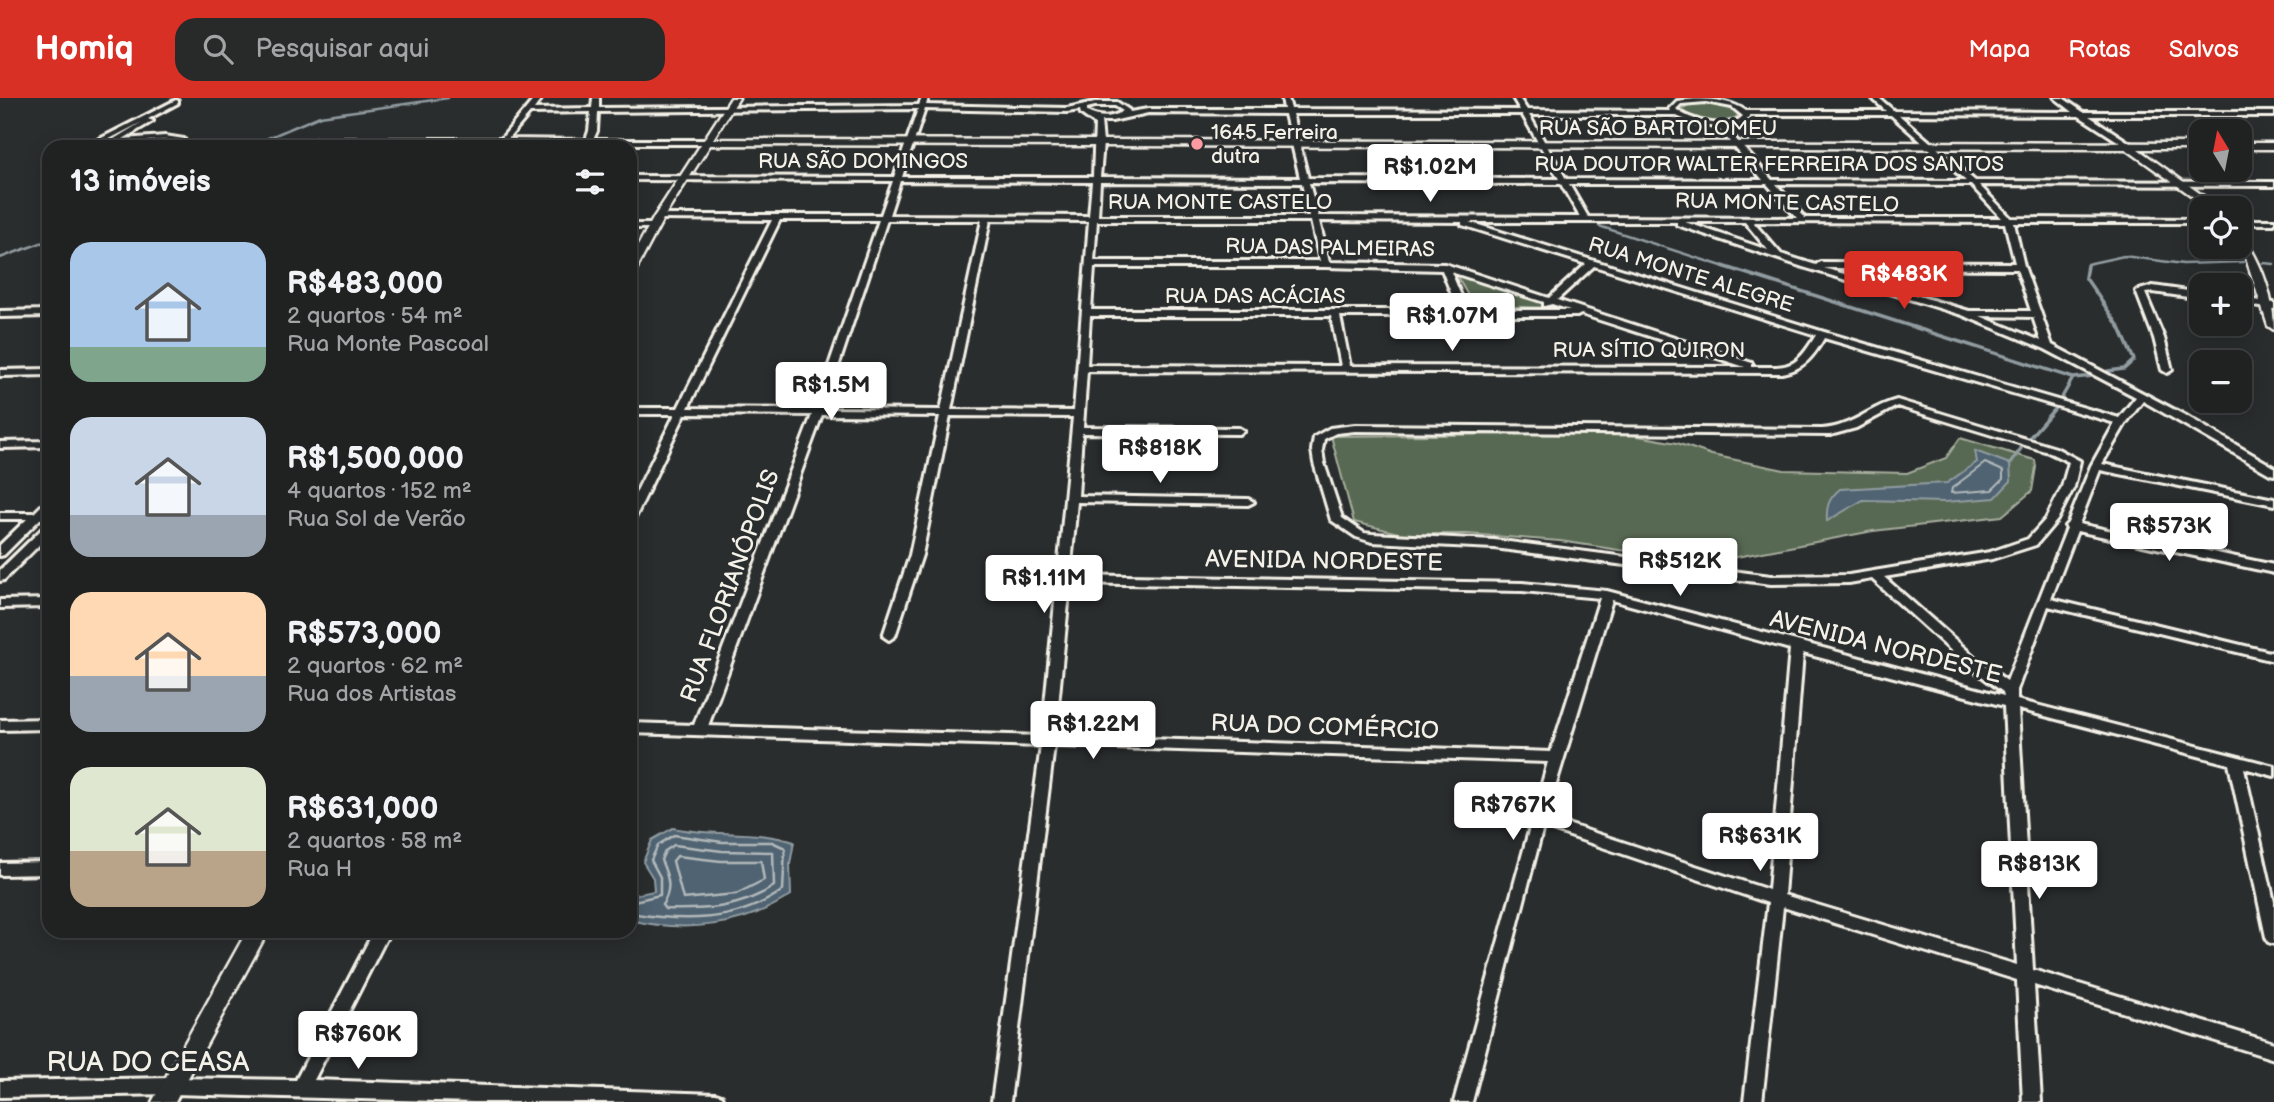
<!DOCTYPE html>
<html lang="pt">
<head>
<meta charset="utf-8">
<style>
  :root { --surface:#202222; --page:#282a2a; --text:#f1f3f6; --muted:#a2a4a5; --line:#3d3f40; --accent:#d93025 }
  body { margin:0; font-family:"Balsamiq Sans",sans-serif; background:var(--page); color:var(--text); height:100vh; display:flex; flex-direction:column; font-size:26px; white-space:nowrap }
  * { box-sizing:border-box; margin:0 }
  p { font-size:23px; color:var(--muted) }
  .icon { flex:none; width:38px; height:38px; fill:none; stroke:currentColor; stroke-width:2; stroke-linecap:round; stroke-linejoin:round }
  .map { position:relative; flex:1; overflow:hidden }
  .drawer { position:absolute; left:42px; top:42px; width:595px; height:798px; display:flex; flex-direction:column; background:var(--surface); border-radius:21px; box-shadow:0 4px 18px #0003,0 0 0 2px var(--line) }
  .drawer>* { flex:none }
  .needle { width:46px; rotate:350deg }
  .fabs { position:absolute; left:2189px; top:21px; display:grid; gap:14px }
  .fabs a { display:grid; place-items:center; width:63px; height:63px; border-radius:14px; background:var(--surface); box-shadow:0 4px 18px #0003,0 0 0 2px var(--line); font-size:35px }
  .price { position:absolute; translate:-50% -60px; padding:0 16px; border-radius:7px; background:#fff; color:#222; font-size:23px; line-height:46px; filter:drop-shadow(0 2px 4px #0008) }
  .price::after { content:''; position:absolute; left:50%; top:42px; width:21px; height:16px; margin-left:-10px; background:inherit; clip-path:polygon(0 0,100% 0,50% 100%) }
  .price.selected { background:var(--accent); color:#fff }
  ul { padding:0; list-style:none }
  li { display:flex; align-items:center; gap:21px; height:175px; padding:0 28px }
  li span { display:grid; place-items:center; flex:none; width:196px; height:140px; border-radius:21px; color:#555 }
  li>.icon { margin-inline-start:auto }
  span .icon { width:84px; height:84px; fill:#fffc; stroke-width:1 }
  li b { font-size:30px }
  h2 { display:flex; justify-content:space-between; align-items:center; height:84px; padding:0 28px; font-size:30px }
  header { display:flex; align-items:center; gap:42px; box-sizing:border-box; height:98px; padding:0 35px; background:var(--accent); color:#fff }
  header strong { font-size:33px }
  nav { display:flex; gap:38px; margin-inline-start:auto; font-size:24px }
  .search { width:490px; height:63px; background:var(--page); display:flex; align-items:center; gap:18px; box-sizing:border-box; padding:0 24px; border-radius:21px; color:var(--muted); font-size:26px }
  .map>svg:first-child { display:block }
  .green { fill:#596952; stroke:#a6ad9d; stroke-width:2 }
  .water { fill:#4f6372; stroke:#919ca1; stroke-width:2 }
  .lines { fill:none; stroke-linecap:round; stroke-linejoin:round }
  .shore-far1 { stroke:#b2b8b9; stroke-width:2 }
  .shore { stroke:#b2b8b9; stroke-width:2.5 }
  .stream-far1 { stroke:#919ca1; stroke-width:2.5 }
  .stream { stroke:#919ca1; stroke-width:3.5 }
  .minor-casing { stroke:#f4f1e8; stroke-width:6 }
  .tertiary-casing { stroke:#f4f1e8; stroke-width:5 }
  .minor { fill:#2a2d2e; fill-rule:evenodd }
  .tertiary { fill:#2a2d2e; fill-rule:evenodd }
  .poi-dot { fill:#ff9aa2; stroke:#2a2d2e; stroke-width:2.5 }
  .labels { text-anchor:middle; dominant-baseline:central; stroke-width:6; stroke-linejoin:round; paint-order:stroke }
  .far-street-label { font-size:21px; fill:#f4f1e8; stroke:#2a2d2e }
  .far-poi-label { font-size:21px; fill:#f4f1e8; stroke:#2a2d2e; text-anchor:start }
  .street-label { font-size:24px; fill:#f4f1e8; stroke:#2a2d2e }
  .near-street-label { font-size:28px; fill:#f4f1e8; stroke:#2a2d2e }
</style>
</head>
<body>
<header>
<strong>Homiq</strong>
<div class="search"><svg class="icon" aria-label="search" viewBox="0 0 24 24"><circle cx="10" cy="10" r="6"/><path d="M15 15l6 6"/></svg>Pesquisar aqui</div>
<nav><a>Mapa</a><a>Rotas</a><a>Salvos</a></nav>
</header>
<div class="map">
<svg width="2274" height="1004" viewBox="0 0 2274 1004">
  <rect width="100%" height="100%" fill="#2a2d2e"/>
  <filter id="ink" filterUnits="userSpaceOnUse"><feTurbulence type="fractalNoise" baseFrequency=".0143" numOctaves="2"/><feDisplacementMap in="SourceGraphic" scale="14" xChannelSelector="R" yChannelSelector="G"/><feConvolveMatrix kernelMatrix="1 2 1 2 8 2 1 2 1" color-interpolation-filters="sRGB"/></filter>
  <g filter="url(#ink)">
    <path class="green" d="M1692,5H1713L1736,13L1738,18C1723,28 1692,26 1681,11Z
      M1455,175L1563,210L1474,208Z
      M1621,335L1677,345L1712,357L1784,372L1907,375L1946,360L1960,340L2035,362L2036,369L2032,393L2002,418L1873,433L1721,462L1619,452L1560,443L1466,436H1402L1354,424L1331,338Z"/>
    <path class="water" d="M1975,353L2010,366L2011,383L1995,400L1945,404L1863,402L1827,423C1826,408 1829,400 1840,391L1947,385L1977,364Z
      M673,730C713,739 755,731 794,744L790,766L791,797C743,829 685,835 630,822V798L654,793L653,780L643,764L652,742Z"/>
    <g class="lines">
      <path class="shore-far1" d="M1985,365L2003,373V381L1992,392L1951,395L1952,390Z"/>
      <path class="shore" d="M674,747L722,753L773,754L774,788C741,811 704,812 665,811L662,807C673,791 668,778 661,762L665,753Z
        M677,758L721,763H761L764,782L736,796L683,801L673,763Z
        M630,804L660,797V779L651,762L658,747L674,737L722,744H772L785,750L783,792C737,825 683,824 630,815"/>
      <path class="stream-far1" d="M247,49L320,18L448,0
        M1599,128L1728,170
        M0,160L49,142
        M2263,165L2274,166
        M2086,170L2087,166L2124,158L2183,166L2243,164"/>
      <path class="stream" d="M1723,168L2073,280L2094,278
        M2087,168L2085,179L2120,230L2134,262L2124,271L2108,273
        M2061,301L2073,280
        M2030,339L2056,309
        M2010,366L2022,349"/>
      <defs>
        <path id="minor" d="M535,0H542L534,11L592,10L593,0H599V10L919,7L922,0H928L926,7L1067,10L1095,4H1117L1129,12L1130,14L1148,11H1284L1282,0H1288L1291,11L1520,12L1513,0H1519L1527,12L1670,13L1669,11L1677,3C1700,0 1727,0 1746,13H1886L1872,0H1879L1894,13L2073,14L2055,0H2063L2083,14H2274V18H2089L2133,47V51H2130L2079,18L1899,17L1975,83L2274,84V88L1979,87L2011,120L2202,121V125H2014L2024,168L2052,247L2188,319L2274,369V377L2270,376L2143,303L2126,325L2102,366L2274,401V407L2100,372L2079,426L2274,467V475L2077,433L2051,501L2274,555V563L2048,508L2017,592V602L2274,668V678L2244,670L2274,804V846L2268,844L2266,839L2229,666L2018,611L2033,872L2274,945V961L2034,887L2041,1004H2023L2017,882L1783,809L1762,1004H1744L1768,805L1543,729L1472,1004H1454L1548,664L1054,648L1010,1004H992L1041,648L630,635V625L694,627L812,317L685,316L636,418L630,421V407L675,316H630V310H678L772,122L659,121L655,119L659,117H881L893,83L630,82V78L894,79L918,11L598,14L597,33L593,42H711L712,44L708,46H591L590,49H582L584,46L317,45L313,43L317,41H501ZM1706,4L1732,9L1743,18C1730,33 1689,23 1676,11L1681,6ZM1095,8H1115L1123,13C1111,21 1099,20 1087,14V10ZM925,11L1067,14L1080,12L1081,16L1095,26L1093,79H902ZM591,14L589,33L586,42L508,41L530,15ZM1148,15L1285,16L1300,80L1100,79L1103,45L1101,23H1112ZM1292,16H1522L1559,81L1308,80ZM1529,17H1674L1696,26L1717,29L1763,82L1566,81ZM1750,17H1891L1966,83L1772,82L1725,29L1744,25ZM900,83L1092,84L1089,118L889,117ZM1100,84L1302,85L1309,118H1098ZM1309,85L1561,86L1580,119L1318,118ZM1569,86H1767L1797,120L1588,119ZM1776,86L1971,87L2002,120H1805ZM780,122H879L814,311L688,310ZM887,122H982L941,312L824,311ZM990,122L1089,123L1074,313L951,312ZM1097,123H1311L1320,163H1094ZM1319,123L1462,124V127L1586,166L1549,200L1445,166L1329,164ZM1469,124H1677V127L1803,169L1962,217L2045,251L2136,299L2119,320L1824,234ZM1685,124H1745L1768,152ZM1753,124L2005,125L2015,165L1820,164L1816,167L1781,156ZM1594,168L1816,237C1795,272 1790,269 1752,269V265L1557,202ZM1094,169H1325L1442,172L1458,212H1091ZM1824,170L2017,171L2031,213H1969ZM1451,174L1544,204V208L1552,206L1570,212H1467ZM1581,216L1745,269L1350,268L1340,218H1577ZM1090,218H1331L1341,268L1087,267ZM1980,218L2033,219L2041,243ZM1824,240L2115,325L2091,368L2068,425L2065,428L2067,430L2007,583L1977,561L1884,479L1992,461L2036,447L2057,422L2074,389L2080,363L2056,350L1897,302C1869,309 1853,329 1822,331L1355,327L1330,330L1314,339L1312,352L1314,365L1331,422L1356,439L1372,444L1494,450L1771,486L1849,485L1872,481L1967,567L2003,594L2004,598L1607,493L1522,485L1070,477L1077,404L1248,407L1254,404L1248,401L1078,398L1082,335L1239,336L1244,333L1239,330L1083,329L1087,273L1782,275C1804,271 1813,259 1824,240ZM1897,308L2048,354L2069,364L2062,389L2046,421L2028,441L1990,454L1849,477L1771,478L1494,442L1372,436L1364,435L1342,420L1324,365L1322,352L1324,341L1336,335L1355,333L1830,337L1856,330ZM822,317L940,318L910,457L883,538L889,542L895,538L922,457L950,318L1073,319L1042,638L708,628ZM1070,485L1522,493L1600,500L1551,654L1055,638ZM1612,502L1790,551L1769,792L1546,719ZM1803,555L2004,608L2017,867L1784,797Z
          M176,2L178,3V5L148,21L153,23L123,41L165,38L184,41L187,49H179L178,45L165,42L116,45L110,49H101L142,24L94,49H84Z
          M2240,122H2274V126H2240Z
          M630,126H654L658,128L654,130H630Z
          M2153,188L2202,195V201L2153,194L2145,195L2164,240L2172,272L2167,275L2162,272L2154,240L2136,193Z
          M2240,200L2274,205V211L2240,206Z
          M49,212V218L0,219V213Z
          M49,271V277L0,278V272Z
          M49,343V349L0,350V344Z
          M49,403V412L46,416L48,418L46,420L40,421L4,457L0,458V447L27,421H0V415H34L45,404Z
          M49,427V437L4,482L0,483V472L45,428Z
          M49,501V509L0,510V502Z
          M49,621V631L0,632V622Z
          M49,764V776L0,777V765Z
          M374,833H390L314,982L716,996L722,998L725,1004H474L173,996L0,999V983L173,980L296,982Z"/>
        <path id="tertiary" d="M731,0H739L713,41L2202,45V51H2138L2220,110H2209L2126,51L710,47L664,119L636,172L630,175V162L654,119Z
          M2240,45H2274V51H2240Z
          M2240,139L2244,140C2262,166 2274,200 2274,232L2268,228L2245,157L2239,149Z
          M247,833H268L175,1004H152Z"/>
      </defs>
      <use href="#minor" class="minor-casing"/>
      <use href="#tertiary" class="tertiary-casing"/>
      <use href="#minor" class="minor"/>
      <use href="#tertiary" class="tertiary"/>
    </g>
  </g>
  <circle class="poi-dot" cx="1197" cy="46" r="7"/>
  <g class="labels">
    <g class="far-street-label">
      <text x="1658" y="30">RUA SÃO BARTOLOMEU</text>
      <text x="863" y="63">RUA SÃO DOMINGOS</text>
      <text x="1769" y="66">RUA DOUTOR WALTER FERREIRA DOS SANTOS</text>
      <text x="1220" y="104">RUA MONTE CASTELO</text>
      <text transform="translate(1787 105) rotate(1)">RUA MONTE CASTELO</text>
      <text transform="translate(1330 150) rotate(1)">RUA DAS PALMEIRAS</text>
      <text transform="translate(1691 177) rotate(17)">RUA MONTE ALEGRE</text>
      <text x="1255" y="198">RUA DAS ACÁCIAS</text>
      <text x="1649" y="252">RUA SÍTIO QUIRON</text>
    </g>
    <g class="far-poi-label">
      <text x="1211" y="34">1645 Ferreira<tspan x="1211" dy="24">dutra</tspan></text>
    </g>
    <g class="street-label">
      <text transform="translate(1324 463) rotate(1)">AVENIDA NORDESTE</text>
      <text transform="translate(730 488) rotate(-70)">RUA FLORIANÓPOLIS</text>
      <text transform="translate(1886 549) rotate(14)">AVENIDA NORDESTE</text>
      <text transform="translate(1325 629) rotate(2)">RUA DO COMÉRCIO</text>
    </g>
    <g class="near-street-label">
      <text x="148" y="964">RUA DO CEASA</text>
    </g>
  </g>
</svg>
<div class="fabs">
<a><svg class="needle" viewBox="-14 -14 28 28"><path d="M0-13l5 13h-10z" fill="#e53935"/><path d="M0 13l5-13h-10z" fill="#a2a4a5"/></svg></a>
<a><svg class="icon" aria-label="locate" viewBox="0 0 24 24"><circle cx="12" cy="12" r="6"/><path d="M12 2v4M12 18v4M2 12h4M18 12h4"/></svg></a>
<a>+</a>
<a>−</a>
</div>
<b class="price" style="left:1430px;top:106px">R$1.02M</b>
<b class="price selected" style="left:1904px;top:213px">R$483K</b>
<b class="price" style="left:1452px;top:255px">R$1.07M</b>
<b class="price" style="left:831px;top:324px">R$1.5M</b>
<b class="price" style="left:1160px;top:387px">R$818K</b>
<b class="price" style="left:2169px;top:465px">R$573K</b>
<b class="price" style="left:1680px;top:500px">R$512K</b>
<b class="price" style="left:1044px;top:517px">R$1.11M</b>
<b class="price" style="left:1093px;top:663px">R$1.22M</b>
<b class="price" style="left:1513px;top:744px">R$767K</b>
<b class="price" style="left:1760px;top:775px">R$631K</b>
<b class="price" style="left:2039px;top:803px">R$813K</b>
<b class="price" style="left:358px;top:973px">R$760K</b>
<section class="drawer">
<h2>13 imóveis<svg class="icon" aria-label="filters" viewBox="0 0 24 24"><path d="M4 7h16M4 17h16"/><circle cx="9" cy="7" r="2"/><circle cx="15" cy="17" r="2"/></svg></h2>
<ul>
<li><span style="background:linear-gradient(#a9c7e8 75%,#7fa58c 0)"><svg class="icon" aria-label="home" viewBox="0 0 24 24"><path d="M3 11l9-7 9 7M6 9v11h12V9"/></svg></span><div><b>R$483,000</b><p>2 quartos · 54 m²</p><p>Rua Monte Pascoal</p></div></li>
<li><span style="background:linear-gradient(#c9d6e8 70%,#9aa5b1 0)"><svg class="icon" aria-label="home" viewBox="0 0 24 24"><path d="M3 11l9-7 9 7M6 9v11h12V9"/></svg></span><div><b>R$1,500,000</b><p>4 quartos · 152 m²</p><p>Rua Sol de Verão</p></div></li>
<li><span style="background:linear-gradient(#ffd9b3 60%,#9aa5b1 0)"><svg class="icon" aria-label="home" viewBox="0 0 24 24"><path d="M3 11l9-7 9 7M6 9v11h12V9"/></svg></span><div><b>R$573,000</b><p>2 quartos · 62 m²</p><p>Rua dos Artistas</p></div></li>
<li><span style="background:linear-gradient(#dfe7d0 60%,#b9a48a 0)"><svg class="icon" aria-label="home" viewBox="0 0 24 24"><path d="M3 11l9-7 9 7M6 9v11h12V9"/></svg></span><div><b>R$631,000</b><p>2 quartos · 58 m²</p><p>Rua H</p></div></li>
</ul>
</section>
</div>
</body>
</html>
